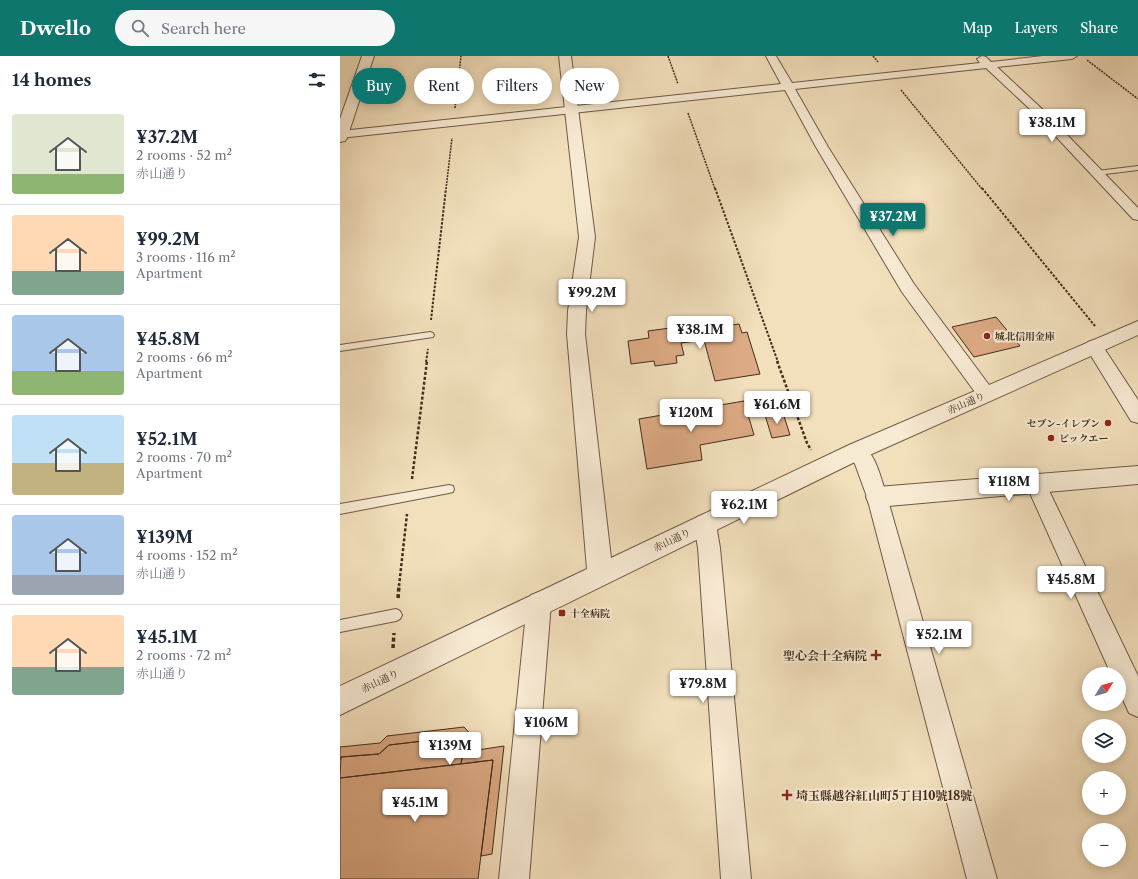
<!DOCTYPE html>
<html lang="en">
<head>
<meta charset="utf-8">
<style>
  :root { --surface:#fff; --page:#f6f6f7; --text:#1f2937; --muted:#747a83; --line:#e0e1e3; --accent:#0f766e }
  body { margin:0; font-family:"Libre Caslon Text","Noto Serif JP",serif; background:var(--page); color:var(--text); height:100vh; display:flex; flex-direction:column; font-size:15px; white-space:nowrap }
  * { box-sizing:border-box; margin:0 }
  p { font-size:13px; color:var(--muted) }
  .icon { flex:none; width:22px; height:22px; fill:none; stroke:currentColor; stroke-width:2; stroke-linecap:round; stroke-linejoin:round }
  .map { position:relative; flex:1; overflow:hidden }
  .sheet { display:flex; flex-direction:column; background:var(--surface); width:340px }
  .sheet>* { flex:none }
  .top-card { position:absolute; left:12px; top:12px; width:380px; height:36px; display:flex; gap:8px }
  .needle { width:26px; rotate:53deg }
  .controls { position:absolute; left:742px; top:611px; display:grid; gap:8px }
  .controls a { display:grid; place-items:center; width:44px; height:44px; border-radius:50%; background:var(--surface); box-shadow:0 2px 10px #0003; font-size:20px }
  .price { position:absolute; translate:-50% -34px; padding:0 9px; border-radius:4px; background:#fff; color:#222; font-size:13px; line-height:26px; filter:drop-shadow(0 1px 2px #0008) }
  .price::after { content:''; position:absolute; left:50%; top:24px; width:12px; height:9px; margin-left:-6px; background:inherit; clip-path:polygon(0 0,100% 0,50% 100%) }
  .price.on { background:var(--accent); color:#fff }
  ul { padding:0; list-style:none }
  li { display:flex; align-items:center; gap:12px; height:100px; padding:0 12px }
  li+li { border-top:1px solid var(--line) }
  li span { display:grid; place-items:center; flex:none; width:112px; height:80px; border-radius:4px; color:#555 }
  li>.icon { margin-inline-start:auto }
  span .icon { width:48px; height:48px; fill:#fffc; stroke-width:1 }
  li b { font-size:17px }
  h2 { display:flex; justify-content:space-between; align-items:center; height:48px; padding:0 12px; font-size:17px }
  .pill { padding:0 14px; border-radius:18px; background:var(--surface); box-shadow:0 2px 10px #0003; font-size:14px; line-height:36px }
  .pill.on { background:var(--accent); color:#fff }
  header { display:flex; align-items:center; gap:24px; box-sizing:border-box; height:56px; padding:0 20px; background:var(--accent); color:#fff }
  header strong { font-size:19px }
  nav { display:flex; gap:22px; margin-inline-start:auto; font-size:14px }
  .search { width:280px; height:36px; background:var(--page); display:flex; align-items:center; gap:10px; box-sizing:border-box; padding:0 14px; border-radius:22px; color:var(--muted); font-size:15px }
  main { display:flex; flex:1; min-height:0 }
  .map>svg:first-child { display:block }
  .building { fill:#dcaa84; stroke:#452c1d }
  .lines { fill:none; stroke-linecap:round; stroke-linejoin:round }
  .service-casing { stroke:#705945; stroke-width:2 }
  .minor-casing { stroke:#705945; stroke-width:2 }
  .tertiary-casing { stroke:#705945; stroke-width:2 }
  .path-far3 { stroke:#452c1d; stroke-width:1.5; stroke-dasharray:2 1; stroke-linecap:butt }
  .path-far2 { stroke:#452c1d; stroke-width:2; stroke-dasharray:2.5 1.5; stroke-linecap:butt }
  .path-far1 { stroke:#452c1d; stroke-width:2.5; stroke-dasharray:3 2; stroke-linecap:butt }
  .path { stroke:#452c1d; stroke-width:3.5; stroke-dasharray:4 2.5; stroke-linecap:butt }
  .service { fill:#f7ead3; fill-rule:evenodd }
  .minor { fill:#f7ead3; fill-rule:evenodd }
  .tertiary { fill:#f7ead3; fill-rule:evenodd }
  .poi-dot { fill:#8f2418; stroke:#f7ead3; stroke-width:1.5 }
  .labels { text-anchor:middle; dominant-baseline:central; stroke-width:4; stroke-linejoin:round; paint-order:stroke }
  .poi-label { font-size:10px; font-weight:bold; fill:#452c1d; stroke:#f7ead3; text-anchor:start }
  .street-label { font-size:10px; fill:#452c1d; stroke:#f7ead3 }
  .near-poi-label { font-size:12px; font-weight:bold; fill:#452c1d; stroke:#f7ead3; text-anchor:end }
</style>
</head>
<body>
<header>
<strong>Dwello</strong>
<div class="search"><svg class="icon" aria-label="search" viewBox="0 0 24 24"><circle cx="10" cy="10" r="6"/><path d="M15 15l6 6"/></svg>Search here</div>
<nav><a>Map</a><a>Layers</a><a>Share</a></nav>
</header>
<main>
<section class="sheet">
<h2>14 homes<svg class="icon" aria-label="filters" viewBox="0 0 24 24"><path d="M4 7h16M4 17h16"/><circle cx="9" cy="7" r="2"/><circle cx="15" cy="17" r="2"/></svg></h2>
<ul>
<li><span style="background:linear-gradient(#dfe7d0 75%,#8fb573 0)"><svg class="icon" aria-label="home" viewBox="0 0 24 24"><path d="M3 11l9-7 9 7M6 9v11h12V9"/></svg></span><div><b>¥37.2M</b><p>2 rooms · 52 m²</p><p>赤山通り</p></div></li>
<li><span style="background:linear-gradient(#ffd9b3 70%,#7fa58c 0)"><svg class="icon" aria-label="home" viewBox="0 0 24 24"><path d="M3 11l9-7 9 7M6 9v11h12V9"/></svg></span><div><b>¥99.2M</b><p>3 rooms · 116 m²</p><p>Apartment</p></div></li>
<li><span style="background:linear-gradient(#a9c7e8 70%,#8fb573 0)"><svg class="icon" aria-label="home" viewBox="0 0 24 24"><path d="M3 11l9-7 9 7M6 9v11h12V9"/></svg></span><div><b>¥45.8M</b><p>2 rooms · 66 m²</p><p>Apartment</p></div></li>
<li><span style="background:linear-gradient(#bfe0f5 60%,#c2b280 0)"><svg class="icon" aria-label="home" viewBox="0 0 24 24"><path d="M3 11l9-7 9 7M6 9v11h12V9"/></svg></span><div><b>¥52.1M</b><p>2 rooms · 70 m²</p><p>Apartment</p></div></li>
<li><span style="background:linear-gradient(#a9c7e8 75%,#9aa5b1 0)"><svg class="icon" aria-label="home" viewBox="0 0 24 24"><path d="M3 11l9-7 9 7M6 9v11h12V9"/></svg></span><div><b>¥139M</b><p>4 rooms · 152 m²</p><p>赤山通り</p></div></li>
<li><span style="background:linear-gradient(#ffd9b3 65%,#7fa58c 0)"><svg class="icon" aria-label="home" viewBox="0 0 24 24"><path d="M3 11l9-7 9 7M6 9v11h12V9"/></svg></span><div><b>¥45.1M</b><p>2 rooms · 72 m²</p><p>赤山通り</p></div></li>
</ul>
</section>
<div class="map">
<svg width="798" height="823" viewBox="0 0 798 823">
  <rect width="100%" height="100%" fill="#f2dfbc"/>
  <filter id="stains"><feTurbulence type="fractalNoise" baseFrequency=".005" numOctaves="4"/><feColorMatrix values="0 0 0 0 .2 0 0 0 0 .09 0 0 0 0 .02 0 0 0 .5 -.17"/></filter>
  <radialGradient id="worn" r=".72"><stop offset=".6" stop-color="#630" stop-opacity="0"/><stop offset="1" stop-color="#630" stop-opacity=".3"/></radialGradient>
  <path class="building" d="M656,261L680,290L634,301L612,271Z
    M399,268L402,277L407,276L420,318L375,325L364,284L341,287L344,299L336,300L337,307L315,310L314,305L291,308L288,285L309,282L308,275L330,272L332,278Z
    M404,345L414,379L360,389L362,404L307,413L299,363Z
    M443,357L450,379L432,382L425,359Z
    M124,671L134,682L131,695L164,690L152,798L141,800L153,704L121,708L124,690L117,681L49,689L39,698L1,701L0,704V691L40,687L47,680Z
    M117,681L124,690L121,708L0,722L1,701L39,698L49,689Z
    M153,704L138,823H0V722Z"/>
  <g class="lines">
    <defs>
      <path id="service" d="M798,110V114L757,119L754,117L757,115Z
        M90,276L93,277L94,279L93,281L0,295V289Z
        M109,429L113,430L114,433L113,436L109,437L0,458V448Z
        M56,553L60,555L62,559L60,563L56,565L0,576V564Z"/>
      <path id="minor" d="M426,0H436L452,27L640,7L637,3L642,0L646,1L651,6L703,0H737L732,3L657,11L701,52L798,152V164L793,163L693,56L646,12L455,33L488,91L574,228L652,333L655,338L652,343L646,345L640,343L562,236L476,91L445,34L0,82L1,75L441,28Z
        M754,284L760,286L798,344V367L791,365L745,290L748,286Z
        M517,387C536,393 541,424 547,441L657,823H627L527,441L515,408L507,395L510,389Z
        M695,417L702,420L798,620V661L789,657L779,635V618H771L685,426L688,420Z
        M365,458L373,461L376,468L380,492L411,823H381L358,492L354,468L357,461Z
        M199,536L207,539L211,547L189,823H159L187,547L191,539Z"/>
      <path id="tertiary" d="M22,0H34L7,82L5,85L0,86V63Z
        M219,0H231L255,181L246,255L245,278L271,502L509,389L798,265V279L525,401L0,659V630L247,513L227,278L228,255L239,181Z
        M798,410V428L537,451L529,448L526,441L529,434L537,431Z"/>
    </defs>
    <use href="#service" class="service-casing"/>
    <use href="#minor" class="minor-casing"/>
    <use href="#tertiary" class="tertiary-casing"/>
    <path class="path-far3" d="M328,0L338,28
      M533,0L538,6
      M747,4L798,43
      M561,34L642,133
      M115,52L121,0
      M348,57L375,133
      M106,133L112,82"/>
    <path class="path-far2" d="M375,132L438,306
      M642,132L755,270
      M91,264L106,132
      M86,306L88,293"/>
    <path class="path-far1" d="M437,305L467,387L471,394
      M72,423L87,305
      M59,530L67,458"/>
    <path class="path" d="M58,542L59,529
      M53,592L54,577"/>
    <use href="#service" class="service"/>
    <use href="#minor" class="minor"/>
    <use href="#tertiary" class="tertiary"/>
  </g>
  <g class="poi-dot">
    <circle cx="647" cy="280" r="4"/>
    <circle cx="768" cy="367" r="4"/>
    <circle cx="711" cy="382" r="4"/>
    <rect x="218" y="553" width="8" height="8" rx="2"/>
    <path d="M534 593h4v4h4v4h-4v4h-4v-4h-4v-4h4z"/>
    <path d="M445 733h4v4h4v4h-4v4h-4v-4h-4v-4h4z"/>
  </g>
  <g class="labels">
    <g class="poi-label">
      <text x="655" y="280">城北信用金庫</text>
      <text x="760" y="367" text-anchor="end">セブン-イレブン</text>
      <text x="719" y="382">ビックエー</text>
      <text x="230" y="557">十全病院</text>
    </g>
    <g class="street-label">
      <text transform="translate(626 347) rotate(-24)">赤山通り</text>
      <text transform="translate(332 484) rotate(-26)">赤山通り</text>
      <text transform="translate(40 625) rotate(-26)">赤山通り</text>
    </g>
    <g class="near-poi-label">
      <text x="527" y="599">聖心会十全病院</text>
      <text x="456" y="739" text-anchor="start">埼玉縣越谷紅山町5丁目10號18號</text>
    </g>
  </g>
  <rect width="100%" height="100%" filter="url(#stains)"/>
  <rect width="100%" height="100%" fill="url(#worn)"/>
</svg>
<div class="controls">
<a><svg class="needle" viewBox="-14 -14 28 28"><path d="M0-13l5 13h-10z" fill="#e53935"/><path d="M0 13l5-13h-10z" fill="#747a83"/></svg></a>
<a><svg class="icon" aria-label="layers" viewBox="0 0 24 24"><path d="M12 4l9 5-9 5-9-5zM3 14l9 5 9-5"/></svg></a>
<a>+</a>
<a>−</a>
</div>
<b class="price" style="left:712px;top:87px">¥38.1M</b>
<b class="price on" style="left:553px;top:181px">¥37.2M</b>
<b class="price" style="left:252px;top:257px">¥99.2M</b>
<b class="price" style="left:360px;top:294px">¥38.1M</b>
<b class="price" style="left:437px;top:369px">¥61.6M</b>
<b class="price" style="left:351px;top:377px">¥120M</b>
<b class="price" style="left:669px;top:446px">¥118M</b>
<b class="price" style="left:404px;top:469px">¥62.1M</b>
<b class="price" style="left:731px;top:544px">¥45.8M</b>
<b class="price" style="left:599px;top:599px">¥52.1M</b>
<b class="price" style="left:363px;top:648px">¥79.8M</b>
<b class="price" style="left:206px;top:687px">¥106M</b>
<b class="price" style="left:110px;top:710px">¥139M</b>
<b class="price" style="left:75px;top:767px">¥45.1M</b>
<div class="top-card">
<a class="pill on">Buy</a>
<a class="pill">Rent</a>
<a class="pill">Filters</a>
<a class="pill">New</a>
</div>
</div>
</main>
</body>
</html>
